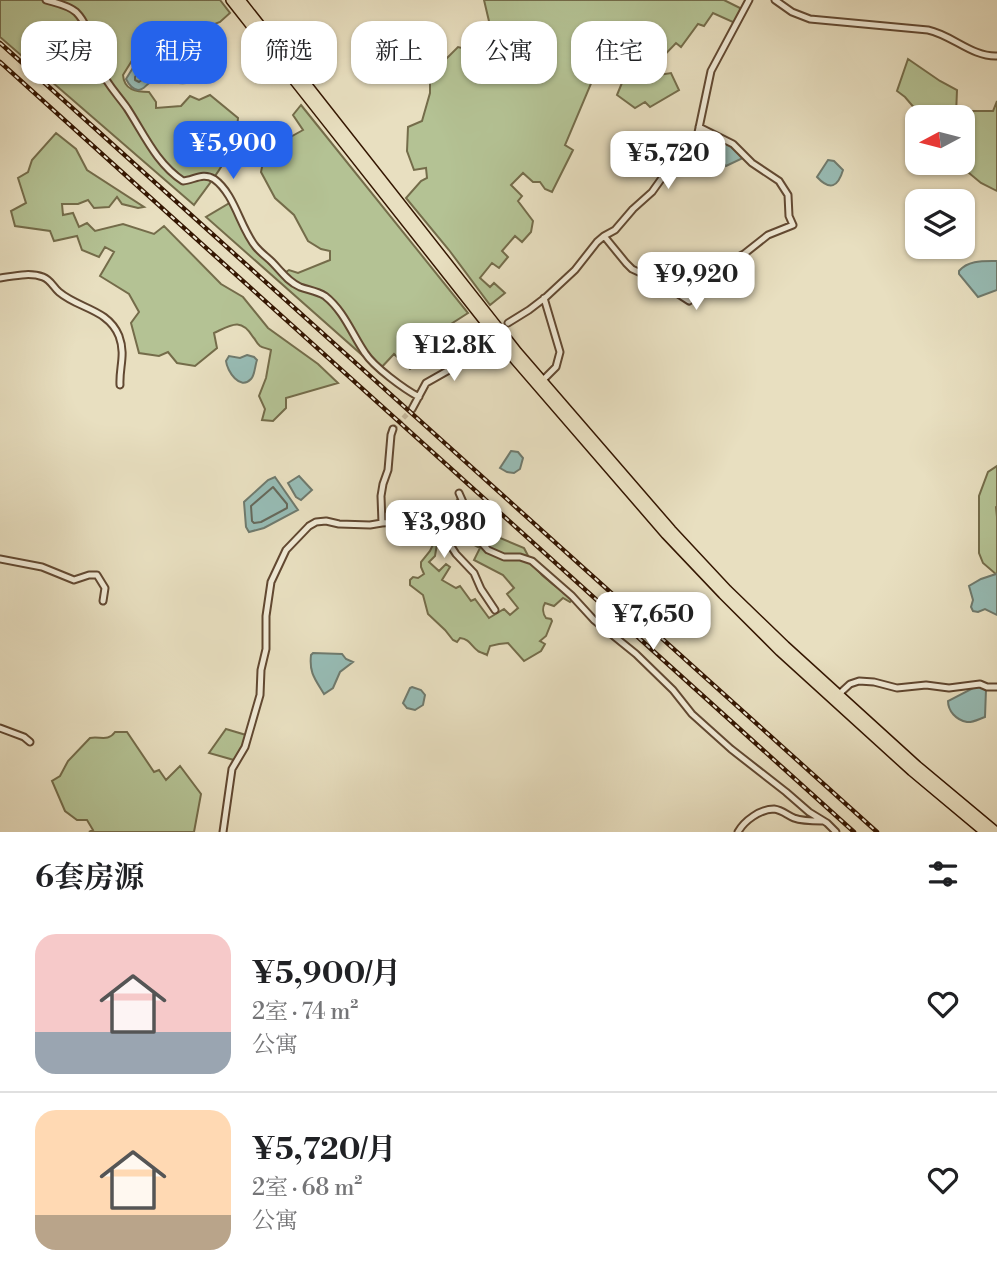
<!DOCTYPE html>
<html lang="zh">
<head>
<meta charset="utf-8">
<style>
  :root { --surface:#fff; --page:#f6f6f6; --text:#202124; --muted:#757577; --line:#e0e0e0; --accent:#2563eb }
  body { margin:0; font-family:"Libre Bodoni","Noto Serif SC",serif; background:var(--page); color:var(--text); height:100vh; display:flex; flex-direction:column; font-size:26px; white-space:nowrap }
  * { box-sizing:border-box; margin:0 }
  p { font-size:23px; color:var(--muted) }
  .icon { flex:none; width:38px; height:38px; fill:none; stroke:currentColor; stroke-width:2; stroke-linecap:round; stroke-linejoin:round }
  .map { position:relative; height:832px; overflow:hidden }
  .details { display:flex; flex-direction:column; background:var(--surface); flex:1 }
  .details>* { flex:none }
  .hud { position:absolute; left:21px; top:21px; width:956px; height:63px; display:flex; gap:14px }
  .needle { width:46px; rotate:263deg }
  .tools { position:absolute; left:905px; top:105px; display:grid; gap:14px }
  .tools a { display:grid; place-items:center; width:70px; height:70px; border-radius:14px; background:var(--surface); box-shadow:0 2px 5px #0004; font-size:35px }
  .price { position:absolute; translate:-50% -60px; padding:0 16px; border-radius:14px; background:#fff; color:#222; font-size:23px; line-height:46px; filter:drop-shadow(0 2px 4px #0008) }
  .price::after { content:''; position:absolute; left:50%; top:42px; width:21px; height:16px; margin-left:-10px; background:inherit; clip-path:polygon(0 0,100% 0,50% 100%) }
  .price.on { background:var(--accent); color:#fff }
  ul { padding:0; list-style:none }
  li { display:flex; align-items:center; gap:21px; height:175px; padding:0 35px }
  li+li { border-top:2px solid var(--line) }
  li span { display:grid; place-items:center; flex:none; width:196px; height:140px; border-radius:21px; color:#555 }
  li>.icon { margin-inline-start:auto }
  span .icon { width:84px; height:84px; fill:#fffc; stroke-width:1 }
  li b { font-size:30px }
  h2 { display:flex; justify-content:space-between; align-items:center; height:84px; padding:0 35px; font-size:30px }
  .pill { padding:0 24px; border-radius:21px; background:var(--surface); box-shadow:0 2px 5px #0004; font-size:24px; line-height:63px }
  .pill.on { background:var(--accent); color:#fff }
  .map>svg:first-child { display:block }
  .green { fill:#b4c294; stroke:#746c4a; stroke-width:2; fill-rule:evenodd }
  .water { fill:#97bcb5; stroke:#6f7a6d; stroke-width:2 }
  .lines { fill:none; stroke-linecap:round; stroke-linejoin:round }
  .shore { stroke:#66695b; stroke-width:2 }
  .minor-tunnel { stroke:#c4b79a; stroke-width:5; stroke-dasharray:5 2.5; stroke-linecap:butt }
  .minor-casing { stroke:#614831; stroke-width:9 }
  .primary-casing { stroke:#341601; stroke-width:12 }
  .minor { stroke:#f0ead6; stroke-width:5 }
  .primary { stroke:#e8dfc0; stroke-width:9 }
  .rail-casing { stroke:#341601; stroke-width:4.5 }
  .rail { stroke:#f0ead6; stroke-width:2; stroke-dasharray:5; stroke-linecap:butt }
</style>
</head>
<body>
<div class="map">
<svg width="997" height="832" viewBox="0 0 997 832">
  <rect width="100%" height="100%" fill="#e8dfc0"/>
  <filter id="stains"><feTurbulence type="fractalNoise" baseFrequency=".00286" numOctaves="4"/><feColorMatrix values="0 0 0 0 .2 0 0 0 0 .09 0 0 0 0 .02 0 0 0 .5 -.17"/></filter>
  <radialGradient id="worn" r=".72"><stop offset=".6" stop-color="#630" stop-opacity="0"/><stop offset="1" stop-color="#630" stop-opacity=".3"/></radialGradient>
  <path class="green" d="M0,0H220L230,13L220,22L168,42L159,44L144,41L123,75C124,90 136,92 149,92L156,102V108L181,106L190,96L199,100L210,95L238,118C237,153 213,178 194,205L0,37Z
    M484,0H724L742,9L735,23L713,13L704,26L698,24L681,47L676,43L652,68L659,75L671,73L679,90L650,107L645,102L635,108L617,95L626,73L636,75L645,64L650,47L629,44L595,74L565,145L573,150L552,192L545,189L540,182H533L523,173L511,185L522,196L518,201L533,221L531,232L522,242L515,236L502,251L508,257L499,268L492,263L480,278L490,287L494,283L505,293L490,305L449,250L406,198L421,181L427,178L426,168L414,170L407,151L408,127L422,121L430,93V75L458,47L483,53L492,34Z
    M908,59L940,81L957,90L956,115L968,111H993L997,101V191L981,183L957,163H962V117H922L905,97L897,91Z
    M301,105L468,313L440,331L445,340L410,369L394,354L379,370L206,217L233,201L252,240L286,272L289,270L298,273L330,260V251L321,249L308,241L294,215L275,198L261,172L263,162L272,161L287,139L303,130L293,115Z
    M56,133L76,149L87,170L144,207L138,208L122,204L117,197L109,207L94,208L88,200L78,204H62L63,215L73,213L79,227L87,223L95,231L123,224L154,234L164,226L221,284L243,297L268,328L318,364L338,383L286,398V408L273,421L262,420L265,409L259,396L266,378L271,350C267,348 263,348 260,346C256,343 256,340 253,337C241,317 231,325 214,333L217,348L195,366L177,363L168,352L159,356L139,353L131,323L139,312L129,294L100,276L114,252L105,247L99,257L82,250L77,236L54,241L50,231L15,226L11,211L26,203L18,178L28,172L32,160Z
    M997,466V506L996,507L997,517V575L983,563L979,553V496L988,472Z
    M459,497L500,538L524,548C530,561 538,573 549,581C557,588 565,592 572,600L570,602L563,598L554,606L545,603C542,608 543,614 546,618L551,619L552,621L546,636L540,641L545,644L541,651L524,661L508,643L499,644L490,646L487,655C486,654 479,652 478,651C471,646 470,639 460,638L457,642L453,640L445,630L428,614L423,595L410,585V580L413,577L418,578L424,574L421,567V562L430,551L448,513ZM454,534L480,548L474,560L503,575L514,588L507,594L518,608L510,615L504,609L489,618L475,599L471,601L460,586L456,588L442,580L450,567L446,564L439,571L429,562L435,556L437,544L447,546Z
    M226,729L246,735L241,751L234,760L209,753Z
    M115,732H127L154,772L159,770L166,780L180,766L201,794L194,832H89L93,830L87,820H77L65,811L52,781L60,776L68,761L90,738C100,736 108,742 115,732Z"/>
  <path class="water" d="M199,40C206,50 209,61 207,73C190,87 183,83 164,82C163,82 153,81 152,82C146,83 145,90 138,90C131,89 128,83 126,79L147,45C169,57 179,52 199,40Z
    M707,134L728,143L743,158L726,166C716,157 703,149 707,134Z
    M828,160L834,161L843,170C838,187 830,191 817,177Z
    M997,261V290L978,297L959,274V271C968,260 983,261 997,261Z
    M247,355L254,357L257,360C255,365 255,375 251,379C240,391 227,371 226,361L229,356L240,358Z
    M511,451L518,452L523,458L520,469L514,473L507,472L500,468Z
    M299,476L312,490L301,500L296,497L288,483Z
    M275,477L298,510L264,528L249,532L246,527L244,502L268,480Z
    M996,574L997,575V615L985,609L978,612L973,611L971,607L973,600L969,586L981,579Z
    M313,653L342,654L346,659L353,662L340,672L333,688L324,694C315,679 309,673 311,655Z
    M977,686L986,689L985,717C979,719 972,723 967,722C956,720 948,711 948,701Z
    M412,687L421,690L425,695L423,705L415,710L407,708L403,703L410,688Z"/>
  <g class="lines">
    <path class="shore" d="M194,51L198,53L201,69L186,77L153,75L146,77L139,82L135,80V77L149,56L174,60Z
      M273,487L287,504V508L261,522L254,523L252,521L251,506Z"/>
    <path class="minor-tunnel" d="M393,429L412,409"/>
    <defs>
      <path id="minor" d="M46,0C56,3 68,5 76,12C91,27 91,49 99,67C106,83 117,94 127,108C144,134 156,163 183,181C194,180 203,172 214,179C235,194 240,228 256,247C261,253 267,257 272,262C281,271 287,281 300,287C308,290 317,291 325,296C344,311 352,334 365,353C374,367 404,389 419,397
        M775,0L792,12L810,19L928,30C952,35 972,57 997,56
        M604,236L626,263L632,269L658,281L689,301L696,293L707,285L723,265L744,254L768,235L793,225L789,216L788,195L779,181L752,163L733,144L699,127
        M0,278C14,276 30,272 43,277C51,280 53,287 59,292C79,309 108,309 119,336C126,355 119,367 120,385
        M508,323L529,310L546,297L575,270L597,242L604,236L615,230L633,209L652,192L662,178L687,159L693,150L696,142L711,71L749,0
        M541,382L556,367L560,352L544,298
        M412,409L426,383L456,366L473,344L478,340L486,338
        M459,493L467,511L472,532L488,550L504,557H520L532,561L572,596L594,620L636,654L673,690L692,714L731,749L786,792L809,812L827,823L836,832
        M382,523L416,521L445,537L456,554L474,573L481,589L495,610
        M450,545L461,522L467,514
        M0,559L42,567L74,580L89,575H97L105,588L103,601
        M838,695L850,684L859,681L874,682L897,688L926,685L949,688L980,684L987,687H997
        M0,728L24,737L30,742
        M223,832L232,769L245,747L260,695L261,670L266,649V616L271,582L286,550L309,526L316,522L326,521L339,524L370,525L382,523L381,496L383,484L388,470L391,435L393,429
        M738,832C744,821 760,809 774,809C782,810 787,815 794,818C802,821 813,821 822,821"/>
      <path id="primary" d="M231,0L512,356L666,534L723,594L780,651L912,771L985,832
        M240,0L517,352L671,530L727,590L785,646L917,766L996,832"/>
    </defs>
    <use href="#minor" class="minor-casing"/>
    <use href="#primary" class="primary-casing"/>
    <use href="#minor" class="minor"/>
    <use href="#primary" class="primary"/>
    <defs>
      <path id="rail" d="M0,43L877,832
        M0,62L854,832"/>
    </defs>
    <use href="#rail" class="rail-casing"/>
    <use href="#rail" class="rail"/>
  </g>
  <rect width="100%" height="100%" filter="url(#stains)"/>
  <rect width="100%" height="100%" fill="url(#worn)"/>
</svg>
<div class="tools">
<a><svg class="needle" viewBox="-14 -14 28 28"><path d="M0-13l5 13h-10z" fill="#e53935"/><path d="M0 13l5-13h-10z" fill="#757577"/></svg></a>
<a><svg class="icon" aria-label="layers" viewBox="0 0 24 24"><path d="M12 4l9 5-9 5-9-5zM3 14l9 5 9-5"/></svg></a>
</div>
<b class="price on" style="left:233px;top:181px">¥5,900</b>
<b class="price" style="left:668px;top:191px">¥5,720</b>
<b class="price" style="left:696px;top:312px">¥9,920</b>
<b class="price" style="left:454px;top:383px">¥12.8K</b>
<b class="price" style="left:444px;top:560px">¥3,980</b>
<b class="price" style="left:653px;top:652px">¥7,650</b>
<div class="hud">
<a class="pill">买房</a>
<a class="pill on">租房</a>
<a class="pill">筛选</a>
<a class="pill">新上</a>
<a class="pill">公寓</a>
<a class="pill">住宅</a>
</div>
</div>
<section class="details">
<h2>6套房源<svg class="icon" aria-label="filters" viewBox="0 0 24 24"><path d="M4 7h16M4 17h16"/><circle cx="9" cy="7" r="2"/><circle cx="15" cy="17" r="2"/></svg></h2>
<ul>
<li><span style="background:linear-gradient(#f6c9c9 70%,#9aa5b1 0)"><svg class="icon" aria-label="home" viewBox="0 0 24 24"><path d="M3 11l9-7 9 7M6 9v11h12V9"/></svg></span><div><b>¥5,900/月</b><p>2室 · 74 m²</p><p>公寓</p></div><svg class="icon" aria-label="heart" viewBox="0 0 24 24"><path d="M12 20l-8-8c-3-5 5-10 8-4 3-6 11-1 8 4z"/></svg></li>
<li><span style="background:linear-gradient(#ffd9b3 75%,#b9a48a 0)"><svg class="icon" aria-label="home" viewBox="0 0 24 24"><path d="M3 11l9-7 9 7M6 9v11h12V9"/></svg></span><div><b>¥5,720/月</b><p>2室 · 68 m²</p><p>公寓</p></div><svg class="icon" aria-label="heart" viewBox="0 0 24 24"><path d="M12 20l-8-8c-3-5 5-10 8-4 3-6 11-1 8 4z"/></svg></li>
</ul>
</section>
</body>
</html>
